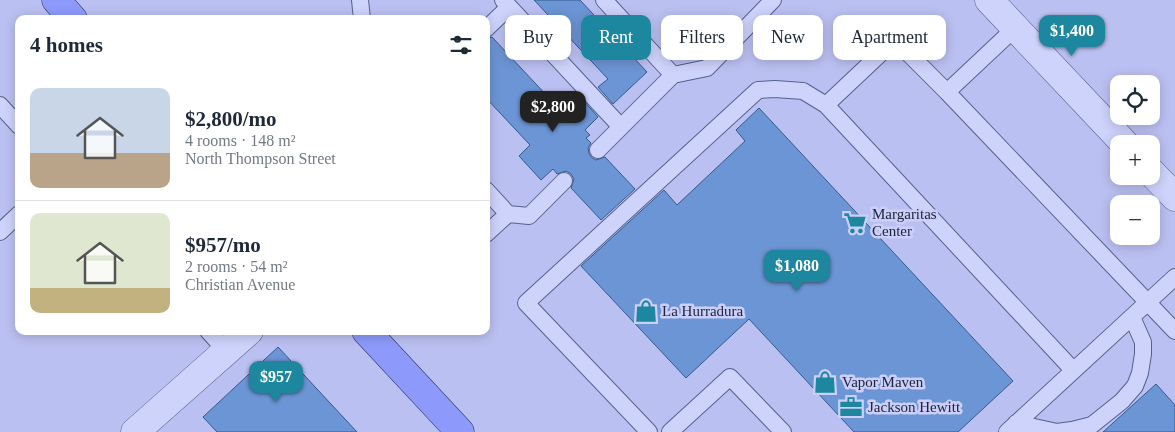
<!DOCTYPE html>
<html lang="en">
<head>
<meta charset="utf-8">
<style>
  :root { --surface:#fff; --page:#f6f6f7; --text:#1f2937; --muted:#747a83; --line:#e0e1e3; --accent:#1d87a0 }
  body { margin:0; font-family:Georgia,serif; background:var(--page); color:var(--text); height:100vh; display:flex; flex-direction:column; font-size:19px; white-space:nowrap }
  * { box-sizing:border-box; margin:0 }
  p { font-size:16px; color:var(--muted) }
  .icon { flex:none; width:28px; height:28px; fill:none; stroke:currentColor; stroke-width:2; stroke-linecap:round; stroke-linejoin:round }
  .map { position:relative; flex:1; overflow:hidden }
  .side { position:absolute; left:15px; top:15px; width:475px; height:320px; display:flex; flex-direction:column; background:var(--surface); border-radius:10px; box-shadow:0 2px 12px #0003 }
  .side>* { flex:none }
  .guide { position:absolute; left:505px; top:15px; width:475px; height:45px; display:flex; gap:10px }
  .fabs { position:absolute; left:1110px; top:75px; display:grid; gap:10px }
  .fabs a { display:grid; place-items:center; width:50px; height:50px; border-radius:10px; background:var(--surface); box-shadow:0 2px 12px #0003; font-size:25px }
  .price { position:absolute; translate:-50% -42px; padding:0 11px; border-radius:10px; background:var(--accent); color:#fff; font-size:16px; line-height:32px; filter:drop-shadow(0 1px 2px #0008) }
  .price::after { content:''; position:absolute; left:50%; top:30px; width:15px; height:11px; margin-left:-8px; background:inherit; clip-path:polygon(0 0,100% 0,50% 100%) }
  .price.active { background:#222; color:#fff }
  ul { padding:0; list-style:none }
  li { display:flex; align-items:center; gap:15px; height:125px; padding:0 15px }
  li+li { border-top:1px solid var(--line) }
  li span { display:grid; place-items:center; flex:none; width:140px; height:100px; border-radius:10px; color:#555 }
  li>.icon { margin-inline-start:auto }
  span .icon { width:60px; height:60px; fill:#fffc; stroke-width:1 }
  li b { font-size:21px }
  h2 { display:flex; justify-content:space-between; align-items:center; height:60px; padding:0 15px; font-size:21px }
  .pill { padding:0 18px; border-radius:10px; background:var(--surface); box-shadow:0 2px 12px #0003; font-size:18px; line-height:45px }
  .pill.active { background:var(--accent); color:#fff }
  .map>svg:first-child { display:block }
  .building { fill:#6c95d5; stroke:#365a8c }
  .lines { fill:none; stroke-linecap:round; stroke-linejoin:round }
  .lane-casing { stroke:#53628b; stroke-width:18 }
  .street-casing { stroke:#53628b; stroke-width:29 }
  .primary-casing { stroke:#283858; stroke-width:29 }
  .lane { stroke:#ced3fc; stroke-width:16 }
  .street { stroke:#ced3fc; stroke-width:28 }
  .primary { stroke:#8d9afb; stroke-width:28 }
  .labels { text-anchor:middle; dominant-baseline:central; stroke-width:5; stroke-linejoin:round; paint-order:stroke }
  .poi-label { font-size:15px; fill:#1a2338; stroke:#cbcff9; text-anchor:start }
</style>
</head>
<body>
<div class="map">
<svg width="1175" height="432" viewBox="0 0 1175 432">
  <rect width="100%" height="100%" fill="#bbc0f2"/>
  <path class="building" d="M534,0H580L647,72L613,104L598,87L608,79Z
    M492,37L563,113L582,99L598,117L585,130L590,135L586,138L591,143L588,148L589,153L591,157L596,160L605,157L635,189L601,220L571,188L574,179L571,174L566,171L557,174L553,169L541,180L519,156L530,145L486,98V39Z
    M759,108L1013,381L958,432H854L749,319L686,378L581,266L664,190L677,205L745,141L736,130Z
    M278,347L357,432H217L203,417Z
    M1156,384L1175,405V432H1103Z"/>
  <g class="lines">
    <defs>
      <path id="lane" d="M360,0L362,19
        M503,0L621,127L673,75L604,0
        M1015,28L947,92L1175,331
        M486,29L509,7
        M673,75L707,68L773,0
        M0,105L19,126
        M826,105L895,40L947,92
        M598,150L621,127
        M486,190L508,214L486,234
        M508,214L529,216L564,181
        M0,232L19,214
        M208,331L226,351
        M1016,423L1057,432L1072,430L1092,425L1122,401L1135,386L1140,373L1143,354V342L1132,317
        M649,432L526,303L758,90L775,89L803,91L826,105L1073,370
        M670,432L730,377L783,432
        M1007,432L1175,277"/>
      <path id="street" d="M989,0L1125,144
        M1151,172L1175,197
        M135,432L249,331"/>
      <path id="primary" d="M56,0L73,19
        M366,331L460,432"/>
    </defs>
    <use href="#lane" class="lane-casing"/>
    <use href="#street" class="street-casing"/>
    <use href="#primary" class="primary-casing"/>
    <use href="#lane" class="lane"/>
    <use href="#street" class="street"/>
    <use href="#primary" class="primary"/>
  </g>
  <defs>
    <symbol id="supermarket-bare" viewBox="-9 -9 18 18"><path d="M-6-5.5h2.5l.6 2H6L4.5 2H-2.5L-4.4-4H-6ZM-1.5 3.2a1.3 1.3 0 1 0 .1 0ZM3 3.2a1.3 1.3 0 1 0 .1 0Z" fill="#1d87a0" stroke="#cbcff9" stroke-width="2.5" paint-order="stroke"/></symbol>
    <symbol id="shop-bare" viewBox="-9 -9 18 18"><path d="M-5-2.5h2.3a2.7 3.5 0 0 1 5.4 0H5L5.5 6h-11ZM-1.5-2.5h3a1.5 2.3 0 0 0-3 0Z" fill="#1d87a0" stroke="#cbcff9" stroke-width="2.5" paint-order="stroke"/></symbol>
    <symbol id="office-bare" viewBox="-9 -9 18 18"><path d="M-6-3h4V-5.5h4V-3h4V5H-6ZM-1-4.5V-3h2v-1.5ZM-6 0V1H6V0Z" fill="#1d87a0" stroke="#cbcff9" stroke-width="2.5" paint-order="stroke"/></symbol>
  </defs>
  <g fill-rule="evenodd">
    <use href="#supermarket-bare" x="839" y="207" width="32" height="32"/>
    <use href="#shop-bare" x="630" y="295" width="32" height="32"/>
    <use href="#shop-bare" x="809" y="366" width="32" height="32"/>
    <use href="#office-bare" x="835" y="391" width="32" height="32"/>
  </g>
  <g class="labels">
    <g class="poi-label">
      <text x="872" y="214">Margaritas<tspan x="872" dy="17">Center</tspan></text>
      <text x="662" y="311">La Hurradura</text>
      <text x="842" y="382">Vapor Maven</text>
      <text x="868" y="407">Jackson Hewitt</text>
    </g>
  </g>
</svg>
<div class="fabs">
<a><svg class="icon" aria-label="locate" viewBox="0 0 24 24"><circle cx="12" cy="12" r="6"/><path d="M12 2v4M12 18v4M2 12h4M18 12h4"/></svg></a>
<a>+</a>
<a>−</a>
</div>
<b class="price" style="left:1072px;top:57px">$1,400</b>
<b class="price active" style="left:553px;top:133px">$2,800</b>
<b class="price" style="left:797px;top:292px">$1,080</b>
<b class="price" style="left:276px;top:403px">$957</b>
<div class="guide">
<a class="pill">Buy</a>
<a class="pill active">Rent</a>
<a class="pill">Filters</a>
<a class="pill">New</a>
<a class="pill">Apartment</a>
</div>
<section class="side">
<h2>4 homes<svg class="icon" aria-label="filters" viewBox="0 0 24 24"><path d="M4 7h16M4 17h16"/><circle cx="9" cy="7" r="2"/><circle cx="15" cy="17" r="2"/></svg></h2>
<ul>
<li><span style="background:linear-gradient(#c9d6e8 65%,#b9a48a 0)"><svg class="icon" aria-label="home" viewBox="0 0 24 24"><path d="M3 11l9-7 9 7M6 9v11h12V9"/></svg></span><div><b>$2,800/mo</b><p>4 rooms · 148 m²</p><p>North Thompson Street</p></div></li>
<li><span style="background:linear-gradient(#dfe7d0 75%,#c2b280 0)"><svg class="icon" aria-label="home" viewBox="0 0 24 24"><path d="M3 11l9-7 9 7M6 9v11h12V9"/></svg></span><div><b>$957/mo</b><p>2 rooms · 54 m²</p><p>Christian Avenue</p></div></li>
</ul>
</section>
</div>
</body>
</html>
